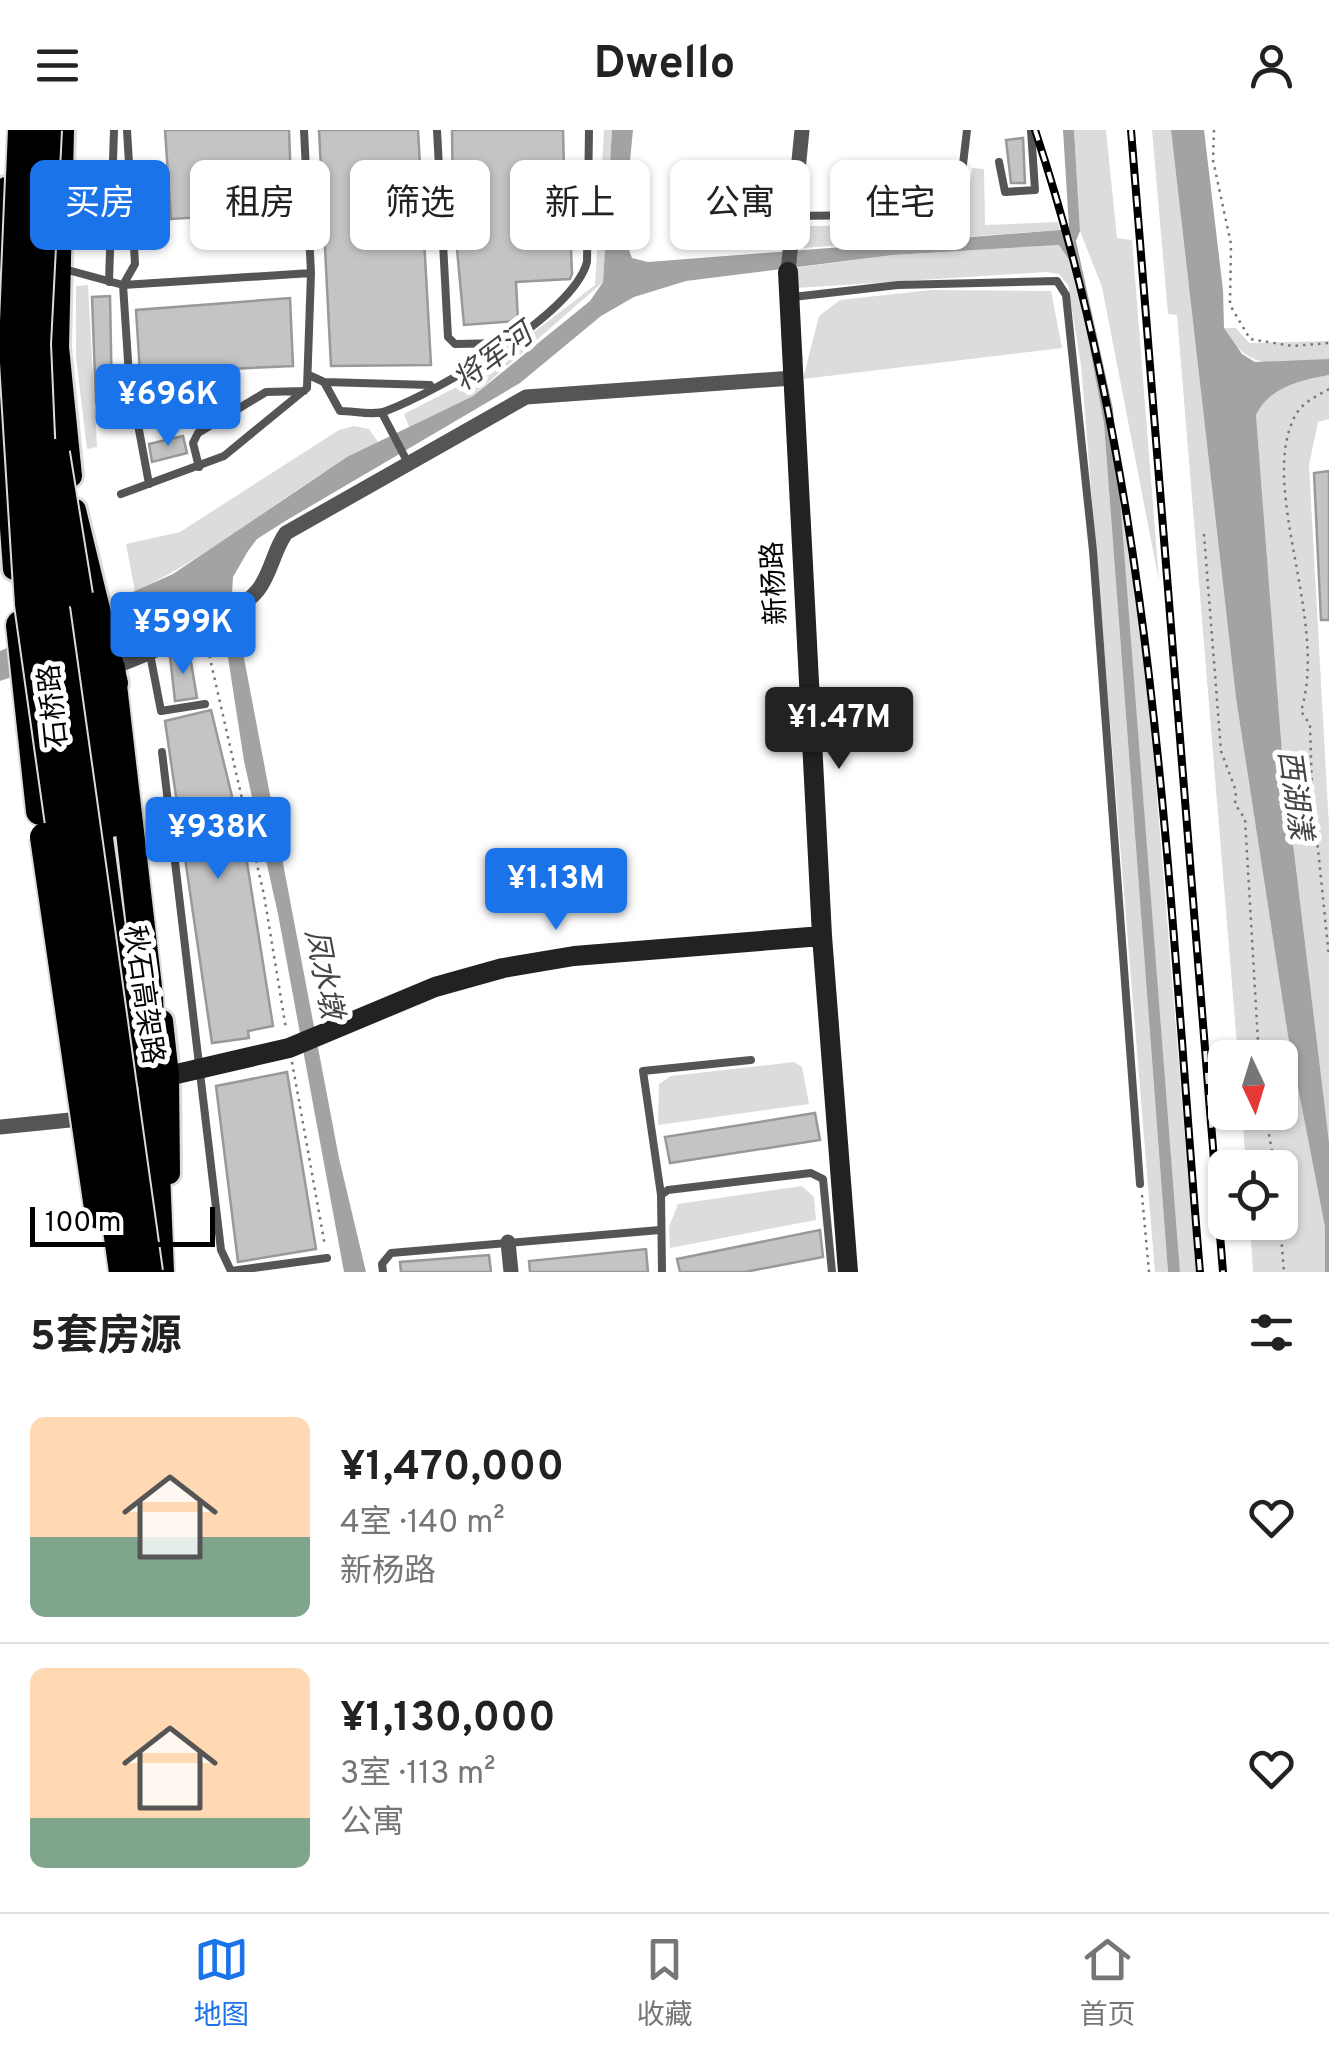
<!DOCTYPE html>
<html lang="zh">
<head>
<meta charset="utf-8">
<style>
  :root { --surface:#fff; --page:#f6f6f6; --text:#222; --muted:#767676; --line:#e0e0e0; --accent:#1a73e8 }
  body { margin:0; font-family:Overpass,"Noto Sans SC",sans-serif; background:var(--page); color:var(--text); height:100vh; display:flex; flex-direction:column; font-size:38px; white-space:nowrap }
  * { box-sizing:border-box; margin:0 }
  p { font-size:32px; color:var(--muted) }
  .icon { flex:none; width:55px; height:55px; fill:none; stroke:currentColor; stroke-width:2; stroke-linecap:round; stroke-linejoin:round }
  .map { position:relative; height:1142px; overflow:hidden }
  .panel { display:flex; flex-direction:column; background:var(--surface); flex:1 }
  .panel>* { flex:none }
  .hud { position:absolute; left:30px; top:30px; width:1270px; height:90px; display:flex; gap:20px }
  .needle { width:65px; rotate:176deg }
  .tools { position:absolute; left:1208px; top:910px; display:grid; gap:20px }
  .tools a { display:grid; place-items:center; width:90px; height:90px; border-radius:15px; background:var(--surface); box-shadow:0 2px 8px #0004; font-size:50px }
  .scale { position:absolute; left:30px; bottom:25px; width:185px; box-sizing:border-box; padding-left:10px; border:5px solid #000; border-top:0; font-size:28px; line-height:35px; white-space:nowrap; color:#000; -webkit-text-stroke:8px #fff; paint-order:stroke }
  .price { position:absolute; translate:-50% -85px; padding:0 22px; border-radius:10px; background:var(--accent); color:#fff; font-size:32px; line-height:65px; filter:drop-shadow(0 2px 5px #0008) }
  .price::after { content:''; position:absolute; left:50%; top:60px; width:30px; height:22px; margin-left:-15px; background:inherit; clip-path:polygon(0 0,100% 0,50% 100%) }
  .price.on { background:#222; color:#fff }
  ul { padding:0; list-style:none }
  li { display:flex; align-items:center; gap:30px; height:250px; padding:0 30px }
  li+li { border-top:2px solid var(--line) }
  li span { display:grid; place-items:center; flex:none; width:280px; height:200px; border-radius:15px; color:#555 }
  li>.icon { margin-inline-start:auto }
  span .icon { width:120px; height:120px; fill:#fffc; stroke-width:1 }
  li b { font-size:42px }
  h2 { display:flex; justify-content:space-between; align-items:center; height:120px; padding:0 30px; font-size:42px }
  .tag { padding:0 35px; border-radius:15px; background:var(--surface); box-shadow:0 2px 8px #0004; font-size:35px; line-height:90px }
  .tag.on { background:var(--accent); color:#fff }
  header { display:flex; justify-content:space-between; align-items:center; height:130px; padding:0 30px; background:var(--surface); font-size:45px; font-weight:700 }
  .dock { display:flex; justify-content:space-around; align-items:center; height:140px; border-top:2px solid var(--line); background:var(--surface); font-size:28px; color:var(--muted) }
  .dock a { display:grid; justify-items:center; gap:5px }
  .dock .on { color:var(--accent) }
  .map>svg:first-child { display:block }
  .green { fill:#dcdcdc }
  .water { fill:#a3a3a3 }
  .building { fill:#c4c4c4; stroke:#999; stroke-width:2.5 }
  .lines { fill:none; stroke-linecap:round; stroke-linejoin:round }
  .primary-casing { stroke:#dbdbdb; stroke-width:28 }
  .highway-casing { stroke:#dbdbdb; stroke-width:32 }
  .path { stroke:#777; stroke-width:2.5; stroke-dasharray:2.5 5; stroke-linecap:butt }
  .lane { stroke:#555; stroke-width:8 }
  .street { stroke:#555; stroke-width:15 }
  .secondary { stroke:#222; stroke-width:20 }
  .primary { stroke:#000; stroke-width:22 }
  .highway { stroke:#000; stroke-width:28 }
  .rail-casing { stroke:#000; stroke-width:8 }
  .rail { stroke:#fff; stroke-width:4; stroke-dasharray:11; stroke-linecap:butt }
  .highway-bridge-casing { stroke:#dbdbdb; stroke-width:32; stroke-linecap:butt }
  .highway-bridge { stroke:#000; stroke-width:28 }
  .labels { text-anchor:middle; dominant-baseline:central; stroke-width:10; stroke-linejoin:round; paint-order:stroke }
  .street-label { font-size:28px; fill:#000; stroke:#fff }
  .water-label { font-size:30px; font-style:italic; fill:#444; stroke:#fff }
</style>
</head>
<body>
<header><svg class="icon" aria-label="menu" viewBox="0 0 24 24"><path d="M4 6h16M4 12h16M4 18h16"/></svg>Dwello<svg class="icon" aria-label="person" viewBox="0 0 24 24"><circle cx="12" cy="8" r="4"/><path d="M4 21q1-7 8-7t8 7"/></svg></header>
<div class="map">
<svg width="1329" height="1142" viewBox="0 0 1329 1142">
  <rect width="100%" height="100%" fill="#fff"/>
  <path class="green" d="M604,0H612L603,152L473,266L409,297L404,284L476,247L595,155Z
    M1074,0H1106L1117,108L1132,110L1159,451L1102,157L1080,101Z
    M1152,0H1171L1236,568L1288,906L1325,1097V1142H1253L1250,1093L1280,1092V1038L1246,1037L1242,983L1280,982V928L1238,927L1177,185L1168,184Z
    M972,38L984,39L985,95L1058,92L1060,100L802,118L807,96L965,95Z
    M1059,115L1075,139L1104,294L1168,1142H1155L1081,235L1068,155L1059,144L1046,142L796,158L795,138L893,125Z
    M88,155L97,317L87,319L76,228V156Z
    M931,160L1051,161L1062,218L803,249L819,186L840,170Z
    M1224,198H1236L1249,213L1329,211V229C1282,233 1250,246 1224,198Z
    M1329,245V289L1318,292L1309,335L1329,697V1012L1282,622L1256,285C1269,257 1302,250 1329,245Z
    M354,296L369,299L378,312C292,354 222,422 135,461L126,414L180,402L339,300Z
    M1114,299L1140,460L1196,1142H1180Z
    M213,464L218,475L136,518L124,508L199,465Z
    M794,932L802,937L809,974L658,995L659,954L671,946Z
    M802,1056L814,1067L816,1090L670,1118L669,1097L678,1074Z"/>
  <path class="water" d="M612,0H633L623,103L632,128L648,132L1060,100L1069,97L1063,0H1074L1080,101L1076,111L1113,279L1180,1142H1168L1104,294L1075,139L1059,115L893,125L686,151L634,167L601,186L520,253L287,390L257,409L248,421L233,447L232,465L339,1028L366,1142H344L278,784L244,631L221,482L213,465H199L124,508L0,551V521L173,444L347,327L473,266L590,171L603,152Z
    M1171,0H1204L1223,160L1224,198L1242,224L1255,232L1329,229V245C1302,250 1269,257 1256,285L1282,622L1329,1012V1142H1325V1097L1288,906L1236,568Z"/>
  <path class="building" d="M165,0H289L292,82L171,89Z
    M319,0H418L431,235L331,236Z
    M452,0H563L566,118H571L572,144L570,149L516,152L518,191L464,195L453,76Z
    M1023,8L1025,53H1011L1006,10Z
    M110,166L112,272L96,273L92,167Z
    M290,168L293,236L140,243L136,180Z
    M183,306L187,323L152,332L149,314Z
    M1329,341V490H1321L1314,343Z
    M189,520L197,568L175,571L170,526Z
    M211,580L245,720L273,896L248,901L249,908L212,913L165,591Z
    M287,942L316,1119L238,1132L216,956Z
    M815,983L820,1010L670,1033L665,1007Z
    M820,1100L823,1127L745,1142H680L677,1129Z
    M646,1119L648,1142H530L529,1131Z
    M489,1125L491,1142H401L400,1132Z"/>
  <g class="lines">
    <defs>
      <path id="primary" d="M63,0L58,217L71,346
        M0,178L6,58
        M0,248L14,439
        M75,380L117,553
        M97,671L134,947
        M162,891L168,946L169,1043"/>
      <path id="highway" d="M78,465L111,693
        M20,495L40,681
        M111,538L149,866L160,1142"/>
    </defs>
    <use href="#primary" class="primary-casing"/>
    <use href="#highway" class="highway-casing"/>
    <path class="path" d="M1214,0L1213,30L1231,114L1230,175L1250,209L1292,216L1329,213
      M1329,259C1315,267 1301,273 1294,288C1259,360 1329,492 1301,581L1310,595L1312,661L1329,827
      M1204,404L1221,621L1236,661L1235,674L1245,689L1259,928
      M206,511L264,765L286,899
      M292,932L325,1116
      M1265,982L1275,1038
      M1142,1065L1149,1142
      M1280,1092L1284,1142"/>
    <path class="lane" d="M127,0L135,134L123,155L129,246L149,354
      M437,0L448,207L455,214L507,213
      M999,32L1005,62L1035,60L1031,0
      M793,86L951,84L958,77L967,0
      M64,139L123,155L311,143
      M109,152L114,0
      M793,167L898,155L1057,151L1066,165L1093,421L1140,1054
      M311,246L324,252L340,281C354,281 374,286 386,281C438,261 573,185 587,132L589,0
      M324,252L430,255
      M382,283L408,333
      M199,337L193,313L198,303L266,262L304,261
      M121,364L224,326L307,258L311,143L304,0
      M150,524L161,581L205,574
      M162,622L221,1120L231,1141L327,1128
      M661,1065L643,941L751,930
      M383,1142L382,1134L391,1123L660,1100
      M662,1142L661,1065L668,1060L811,1043L823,1049L832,1142"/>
    <path class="street" d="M788,142L802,0
      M111,538C146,525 236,488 258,460C272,442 273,421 286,403L526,267L793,248
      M0,997L90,988
      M508,1112L511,1142"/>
    <path class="secondary" d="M788,142L822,806L848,1142
      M168,946L289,918L435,857L503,838L574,826L822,806"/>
    <use href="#primary" class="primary"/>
    <use href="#highway" class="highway"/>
    <defs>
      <path id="rail" d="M1035,0C1158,371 1167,756 1200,1142
        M1131,0L1223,1142"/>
    </defs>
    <use href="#rail" class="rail-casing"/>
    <use href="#rail" class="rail"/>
    <defs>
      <path id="highway-bridge" d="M22,0L13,216L29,474L123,1142
        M47,0L36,214L44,399L148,1142
        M55,323L78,465
        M44,707L99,1085"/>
    </defs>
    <use href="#highway-bridge" class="highway-bridge-casing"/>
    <use href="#highway-bridge" class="highway-bridge"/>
  </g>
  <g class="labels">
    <g class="street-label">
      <text transform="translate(776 453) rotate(-93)">新杨路</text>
      <text transform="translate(55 576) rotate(-96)">石桥路</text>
      <text transform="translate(142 865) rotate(82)">秋石高架路</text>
    </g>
    <g class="water-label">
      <text transform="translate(494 229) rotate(-37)">将军河</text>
      <text transform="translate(1293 665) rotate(82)">西湖漾</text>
      <text transform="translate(322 844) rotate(79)">凤水墩</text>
    </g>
  </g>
</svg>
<div class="tools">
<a><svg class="needle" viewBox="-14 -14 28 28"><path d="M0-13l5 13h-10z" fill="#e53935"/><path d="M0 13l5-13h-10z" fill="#767676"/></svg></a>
<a><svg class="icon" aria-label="locate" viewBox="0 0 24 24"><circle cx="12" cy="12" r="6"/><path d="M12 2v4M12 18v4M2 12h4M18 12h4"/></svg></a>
</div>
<div class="scale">100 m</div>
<b class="price" style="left:168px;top:319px">¥696K</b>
<b class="price" style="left:183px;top:547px">¥599K</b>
<b class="price on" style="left:839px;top:642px">¥1.47M</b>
<b class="price" style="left:218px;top:752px">¥938K</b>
<b class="price" style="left:556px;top:803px">¥1.13M</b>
<div class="hud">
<a class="tag on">买房</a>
<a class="tag">租房</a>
<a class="tag">筛选</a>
<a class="tag">新上</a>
<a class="tag">公寓</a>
<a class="tag">住宅</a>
</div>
</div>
<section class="panel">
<h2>5套房源<svg class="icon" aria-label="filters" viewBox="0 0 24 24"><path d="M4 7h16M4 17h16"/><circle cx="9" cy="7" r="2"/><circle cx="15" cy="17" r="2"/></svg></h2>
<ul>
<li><span style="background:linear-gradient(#ffd9b3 60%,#7fa58c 0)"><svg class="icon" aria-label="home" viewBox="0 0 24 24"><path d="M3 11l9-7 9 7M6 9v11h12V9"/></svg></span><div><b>¥1,470,000</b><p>4室 · 140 m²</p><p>新杨路</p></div><svg class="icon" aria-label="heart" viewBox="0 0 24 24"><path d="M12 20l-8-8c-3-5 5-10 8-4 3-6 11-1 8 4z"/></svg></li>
<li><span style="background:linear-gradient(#ffd9b3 75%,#7fa58c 0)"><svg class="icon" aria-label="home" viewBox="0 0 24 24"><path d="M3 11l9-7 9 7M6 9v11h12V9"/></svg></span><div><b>¥1,130,000</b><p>3室 · 113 m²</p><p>公寓</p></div><svg class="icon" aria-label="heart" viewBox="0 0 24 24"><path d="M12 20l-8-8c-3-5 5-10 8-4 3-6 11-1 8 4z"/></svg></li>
</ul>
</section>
<nav class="dock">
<a class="on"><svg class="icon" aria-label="map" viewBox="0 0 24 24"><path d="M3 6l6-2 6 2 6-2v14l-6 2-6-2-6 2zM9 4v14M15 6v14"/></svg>地图</a>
<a><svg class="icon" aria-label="saved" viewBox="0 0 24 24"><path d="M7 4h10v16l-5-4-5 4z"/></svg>收藏</a>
<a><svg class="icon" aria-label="home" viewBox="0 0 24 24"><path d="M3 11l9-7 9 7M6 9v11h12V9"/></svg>首页</a>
</nav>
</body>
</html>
